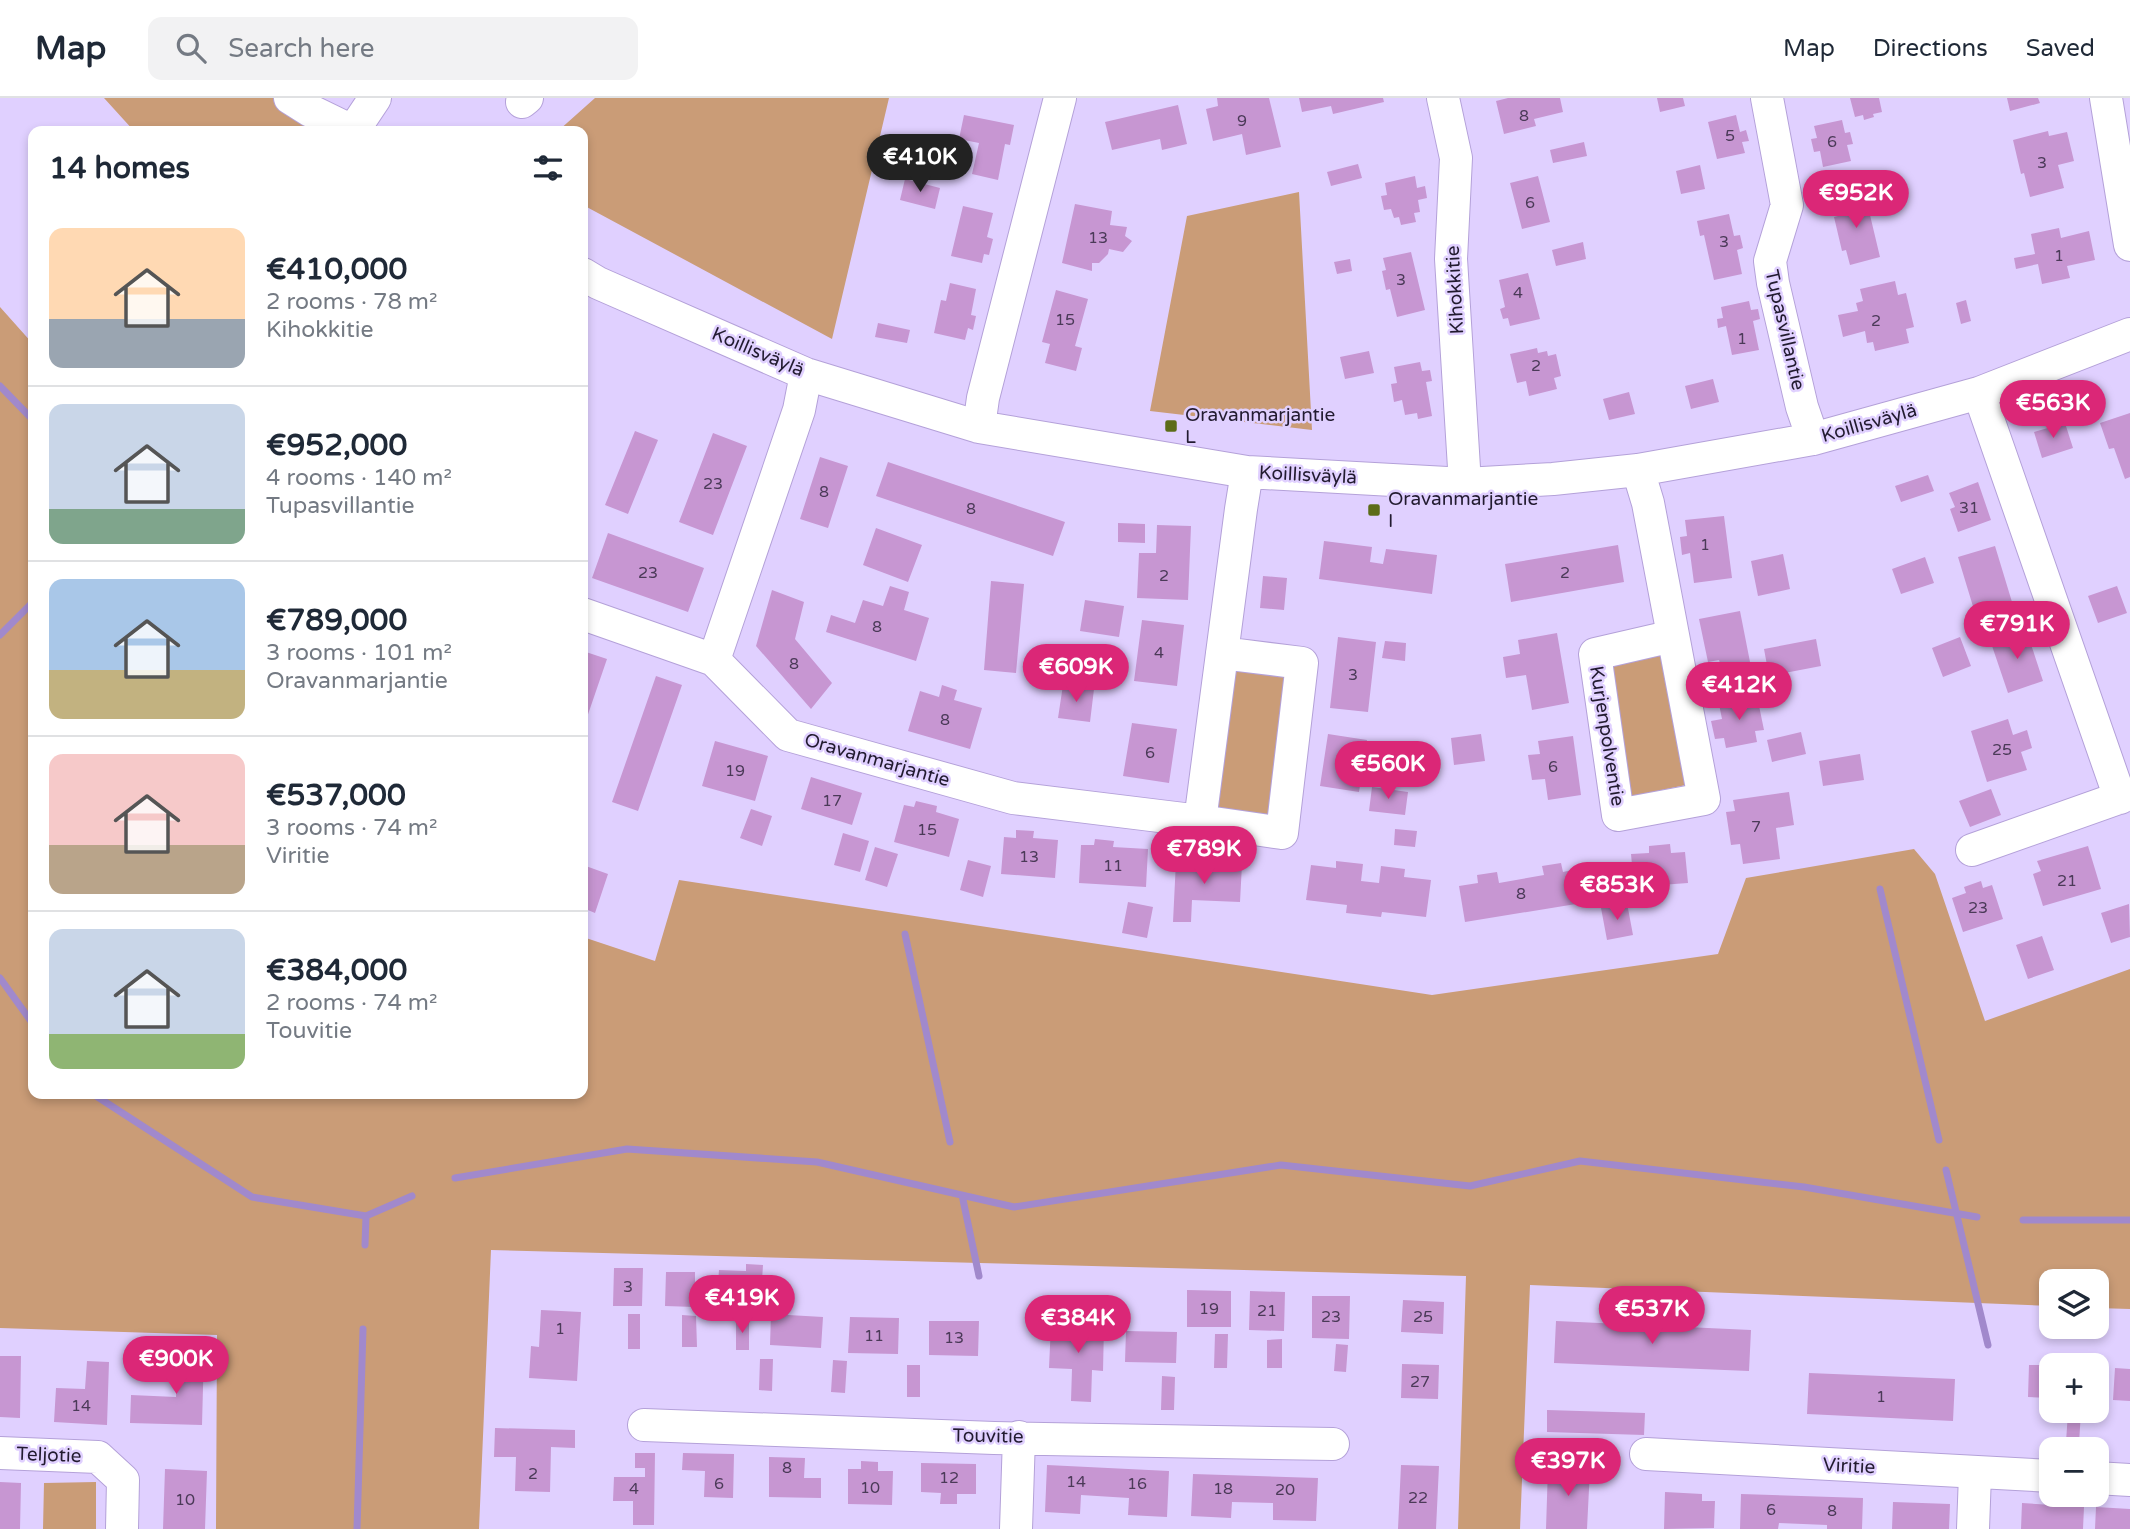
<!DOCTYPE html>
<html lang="en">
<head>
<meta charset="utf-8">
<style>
  :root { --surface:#fff; --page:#f2f2f3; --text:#1f2937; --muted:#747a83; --line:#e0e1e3; --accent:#db2777 }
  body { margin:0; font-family:"Varela Round",sans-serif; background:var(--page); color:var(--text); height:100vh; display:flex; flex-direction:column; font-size:26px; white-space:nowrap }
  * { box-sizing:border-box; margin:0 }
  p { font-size:23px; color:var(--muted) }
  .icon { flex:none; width:38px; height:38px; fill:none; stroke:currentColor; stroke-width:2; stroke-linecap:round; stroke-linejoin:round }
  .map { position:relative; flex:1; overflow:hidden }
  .side { position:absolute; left:28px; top:28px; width:560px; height:973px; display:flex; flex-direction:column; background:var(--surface); border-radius:14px; box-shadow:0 4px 10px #0003 }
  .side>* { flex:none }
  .buttons { position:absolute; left:2039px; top:1171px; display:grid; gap:14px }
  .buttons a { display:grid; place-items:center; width:70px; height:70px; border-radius:14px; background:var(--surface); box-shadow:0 4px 10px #0003; font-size:35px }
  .price { position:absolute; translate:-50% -60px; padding:0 16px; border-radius:24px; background:var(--accent); color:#fff; font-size:23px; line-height:46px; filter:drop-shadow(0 2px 4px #0008) }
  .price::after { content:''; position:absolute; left:50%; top:42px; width:21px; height:16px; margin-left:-10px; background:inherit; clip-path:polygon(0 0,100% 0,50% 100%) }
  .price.active { background:#222; color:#fff }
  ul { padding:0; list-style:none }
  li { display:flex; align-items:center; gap:21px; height:175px; padding:0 21px }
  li+li { border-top:2px solid var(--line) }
  li span { display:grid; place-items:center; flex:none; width:196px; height:140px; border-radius:14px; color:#555 }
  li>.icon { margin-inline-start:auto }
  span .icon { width:84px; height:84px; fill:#fffc; stroke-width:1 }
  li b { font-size:30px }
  h2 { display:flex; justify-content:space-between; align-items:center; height:84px; padding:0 21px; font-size:30px }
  header { display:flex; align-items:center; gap:42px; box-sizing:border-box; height:98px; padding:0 35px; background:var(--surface); border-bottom:2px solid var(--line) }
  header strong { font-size:33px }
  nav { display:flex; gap:38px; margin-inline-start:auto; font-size:24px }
  .search { width:490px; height:63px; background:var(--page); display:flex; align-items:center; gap:18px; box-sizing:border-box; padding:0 24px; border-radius:14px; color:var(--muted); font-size:26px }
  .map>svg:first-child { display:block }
  .green { fill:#ca9c77 }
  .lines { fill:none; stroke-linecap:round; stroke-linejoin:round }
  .stream { stroke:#a189cc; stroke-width:7 }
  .building { fill:#c796d2 }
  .minor-casing { stroke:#b4a1d9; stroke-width:34 }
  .minor { stroke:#fff; stroke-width:32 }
  .poi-dot { fill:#5c6c18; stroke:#e0d0ff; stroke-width:2.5 }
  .labels { text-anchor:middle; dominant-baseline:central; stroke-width:5; stroke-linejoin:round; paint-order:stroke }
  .number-label { font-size:16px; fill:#4b3a58 }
  .street-label { font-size:19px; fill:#221b30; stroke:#e0d0ff }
  .poi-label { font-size:19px; fill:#221b30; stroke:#e0d0ff; text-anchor:start }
</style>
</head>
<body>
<header>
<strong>Map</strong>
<div class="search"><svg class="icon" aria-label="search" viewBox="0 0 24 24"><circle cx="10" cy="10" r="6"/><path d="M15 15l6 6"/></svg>Search here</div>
<nav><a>Map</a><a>Directions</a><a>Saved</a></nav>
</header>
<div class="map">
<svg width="2130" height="1431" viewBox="0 0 2130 1431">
  <rect width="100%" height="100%" fill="#e0d0ff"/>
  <path class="green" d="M104,0H298L306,33H134Z
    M595,0H889L832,241L583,107V33H558Z
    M1299,94L1312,332L1150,313L1187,118Z
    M0,209L33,246V996H583V839L655,863L679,782L1432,897L1718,856L1746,780L1914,751L1935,776L1985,923L2130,871V1211L2097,1210L2096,1183H2051V1208L1530,1187L1520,1431H1458L1466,1178L491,1152L479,1431H216L217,1237L0,1230Z
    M1660,554L1686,687L1628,699L1608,564Z
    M1236,572L1288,577L1270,718L1216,711Z
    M96,1384V1431H43L44,1385Z"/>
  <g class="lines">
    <path class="stream" d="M0,288L33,322
      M0,537L33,504
      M1880,791L1939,1042
      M905,836L950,1044
      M0,880L33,926
      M93,996L252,1099L366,1118L412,1098
      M1946,1072L1988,1247
      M455,1080L627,1051L817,1064L1014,1109L1281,1067L1470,1088L1580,1063L1804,1089L1977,1119
      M962,1097L979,1178
      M2023,1122H2130
      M365,1147L366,1118
      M357,1431L363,1231"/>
  </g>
  <path class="building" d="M1217,0H1269L1281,49L1246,57L1242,36L1213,43L1206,11L1218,8Z
    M1299,0H1383L1384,4L1333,16L1331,8L1302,14Z
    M1508,0H1560L1563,14L1534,21L1536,28L1504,36L1496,3Z
    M1657,0H1683L1685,8L1660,14Z
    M1850,0H1879L1882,14L1873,16L1874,19L1864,22L1863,17L1855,19Z
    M2007,0H2038L2040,5L2010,13Z
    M1178,7L1187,46L1162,52L1160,41L1112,52L1105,24Z
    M964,17L1014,27L1010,47L1005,46L998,82L972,76L979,45L959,41Z
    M1736,17L1740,34L1746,32L1749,43L1742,44L1745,55L1717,61L1708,24Z
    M1842,22L1845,35L1850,34L1853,46L1847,47L1851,63L1823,69L1820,53L1814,54L1811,41L1817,40L1814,28Z
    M2048,33L2049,38L2067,34L2074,63L2058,67L2064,90L2030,99L2024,75L2021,76L2013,42Z
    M1584,44L1587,58L1553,65L1550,52Z
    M1358,66L1362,80L1331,88L1327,74Z
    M1700,67L1705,91L1681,96L1676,73Z
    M1415,78L1417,90L1425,88L1427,100L1418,102L1420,114L1414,115L1416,124L1401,127L1399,119L1394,120L1391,111L1384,112L1381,98L1387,97L1385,85Z
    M1538,78L1550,124L1522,131L1510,85Z
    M905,81L940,90L935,111L900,102Z
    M1865,96L1880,159L1850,167L1846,152L1842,153L1834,119L1838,118L1835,103Z
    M1075,106L1112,113L1110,127L1127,129L1125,138L1132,143L1123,154L1109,151L1108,156L1099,165H1092V173L1062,165Z
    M963,108L993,115L987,139L993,141L989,157L984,156L982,165L951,158Z
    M1729,116L1734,138L1740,137L1743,150L1737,152L1742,176L1714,182L1704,137L1700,138L1697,123Z
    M2059,130L2061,140L2089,133L2095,162L2067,168L2070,180L2042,186L2038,166L2016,171L2014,160L2035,156L2031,136Z
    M1583,144L1586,161L1556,168L1552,152Z
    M1411,154L1425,212L1397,219L1390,191L1386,192L1382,173L1386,172L1383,160Z
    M1350,161L1352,173L1337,176L1334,164Z
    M1528,175L1540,221L1510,228L1508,220L1503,221L1500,211L1505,209L1499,182Z
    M1895,183L1898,197L1906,195L1914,229L1906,231L1909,245L1875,253L1873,244L1867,245L1865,233L1843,239L1838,217L1858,213L1856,205L1863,203L1860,191Z
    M950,185L976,191L971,217L976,218L973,232L968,230L965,242L934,235L941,202L946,203Z
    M1056,192L1088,201L1075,248L1082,250L1076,273L1045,265L1050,246L1042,244Z
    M1966,202L1971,223L1961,226L1956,205Z
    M1749,203L1751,212L1758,211L1760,221L1753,223L1759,252L1732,257L1726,228L1718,230L1717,221L1723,220L1721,209Z
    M878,225L910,232L907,245L875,239Z
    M1537,250L1538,255L1547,253L1548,258L1556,256L1561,278L1554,280L1557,291L1529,298L1526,283L1517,285L1510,256Z
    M1369,253L1374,275L1345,281L1340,259Z
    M1420,264L1422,273L1430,272L1432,283L1426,284L1432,318L1418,321L1417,315L1405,317L1402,302L1394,304L1391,286L1397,285L1394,269Z
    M1713,281L1719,304L1691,311L1685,288Z
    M1629,294L1635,316L1609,322L1603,301Z
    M2130,315V379L2125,381L2114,350L2109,351L2100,325Z
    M2065,325L2073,350L2042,360L2034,334Z
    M635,333L658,342L628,416L605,407Z
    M713,335L747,348L713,437L679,424Z
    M820,359L848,368L828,430L800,421Z
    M888,364L1065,424L1053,458L876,398Z
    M1928,377L1934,393L1901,404L1895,388Z
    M1978,384L1991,422L1958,434L1950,411L1955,409L1949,395Z
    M1724,418L1732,480L1694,485L1690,455L1682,457L1680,439L1687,438L1685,422Z
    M1118,425L1145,426V445L1118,444Z
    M1157,427L1191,428L1188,502L1137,500L1139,455H1156Z
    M876,430L922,447L908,484L863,467Z
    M608,435L704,470L688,514L592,480Z
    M1324,443L1372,449L1370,464L1383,466L1386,451L1437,457L1432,496L1319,481Z
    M1618,447L1624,484L1511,504L1505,466Z
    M1995,448L2012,504L1975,515L1958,459Z
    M1783,456L1790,491L1758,498L1751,463Z
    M1925,459L1934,485L1901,496L1892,471Z
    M1263,478L1287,480L1284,512L1260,510Z
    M991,483L1024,486L1016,575L984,572Z
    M890,488L909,494L904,512L929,520L916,563L826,534L831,517L855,525L863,502L883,508Z
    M2117,488L2127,515L2098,525L2088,498Z
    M772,492L804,504L795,541L832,585L811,611L756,548Z
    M1085,502L1124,508L1119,539L1080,533Z
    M1740,513L1750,564L1721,569L1719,562L1708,564L1699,521Z
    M1142,522L1184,527L1177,588L1134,583Z
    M2026,531L2043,583L2008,595L1990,542Z
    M1557,535L1569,605L1532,612L1526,577L1506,580L1503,559L1520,556L1518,542Z
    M1338,539L1376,544L1368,614L1330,610Z
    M1960,539L1971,568L1943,579L1932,550Z
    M1816,541L1821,568L1769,578L1764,551Z
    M1385,543L1406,545L1405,563L1382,560Z
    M583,553L607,561L583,631Z
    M656,578L682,587L638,713L612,704Z
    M942,587L957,592L954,602L982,610L970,651L908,633L920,593L939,599Z
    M1063,587L1094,591L1090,624L1058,620Z
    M1757,598L1764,632L1755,633L1757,644L1726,650L1724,640L1715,641L1711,623L1722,621L1719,606Z
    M2008,621L2013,637L2027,632L2032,650L2021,654L2027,672L1987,684L1971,633Z
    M1132,625L1177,631L1169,685L1123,678Z
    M1801,634L1806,656L1772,664L1767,642Z
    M1328,636L1367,642L1359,694L1320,688Z
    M1481,636L1485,663L1454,667L1451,640Z
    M1573,638L1581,697L1548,702L1545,681L1532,682L1528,657L1540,656L1538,643Z
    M715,643L768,658L755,703L702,688Z
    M1860,656L1864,682L1823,688L1819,663Z
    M811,679L862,695L852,727L801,711Z
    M1372,689L1408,694L1405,717L1369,713Z
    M1991,691L2001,717L1970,729L1959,703Z
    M1789,694L1794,727L1776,730L1780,761L1743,766L1740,746L1731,747L1726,714L1735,713L1733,702Z
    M916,703L937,708L936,714L959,721L949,759L894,744L904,707L914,709Z
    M751,711L772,718L762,748L740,740Z
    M1395,731L1417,733L1415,749L1394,747Z
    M1016,732L1034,733L1033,740L1058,742L1055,780L1001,776L1004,739L1016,740Z
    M843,735L869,743L860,774L834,767Z
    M1095,741L1114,743L1113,749L1148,751L1146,789L1079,785L1081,747H1094Z
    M1670,746L1671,755L1685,754L1688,785L1634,789L1631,756L1649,755V748Z
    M2088,748L2101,791L2043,808L2033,776L2041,773L2037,763Z
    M875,749L898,756L887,789L865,782Z
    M968,762L991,768L983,799L960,792Z
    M1176,763L1242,766L1240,804L1192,802L1191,824H1173Z
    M1336,763L1363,766L1361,783L1379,785L1381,768L1405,771L1404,779L1431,782L1426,819L1382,814L1381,819L1346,815L1347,807L1306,802L1311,767L1336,770Z
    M1561,765L1563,774L1577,771L1582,805L1465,824L1459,788L1478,785L1477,777L1497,774L1499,785L1544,777L1542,768Z
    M583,767L608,776L595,815L583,810Z
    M1981,783L1983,790L1992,787L2003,821L1963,834L1952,800L1966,795L1964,789Z
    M1128,804L1153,809L1147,840L1122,835Z
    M1627,805L1633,837L1607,842L1601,810Z
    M2129,806L2130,839L2111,845L2101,815Z
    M2042,838L2054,872L2028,881L2016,847Z
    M746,1166L763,1167L761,1198H749L748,1213L716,1211L719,1172L746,1173Z
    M614,1170H643L642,1208H613Z
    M666,1174H695V1209L665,1208Z
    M1187,1192L1231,1193V1229H1187Z
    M1250,1193L1285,1194L1284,1233L1249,1232Z
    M1312,1198H1350L1349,1241L1312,1240Z
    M1403,1202L1444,1204L1443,1236L1401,1234Z
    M541,1212L581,1214L577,1283L529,1280L531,1248L539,1249Z
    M628,1216H640V1251H628Z
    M771,1216L823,1219L821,1250L770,1247Z
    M682,1217L696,1218L697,1249H682Z
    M850,1219L899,1220L898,1256L848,1255Z
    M736,1222H749V1252H736Z
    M929,1223H979L978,1258L929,1257Z
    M1556,1223L1751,1232L1749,1273L1554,1265Z
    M1051,1226L1104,1227L1103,1273L1092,1272L1091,1304L1071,1303L1072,1271L1049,1270Z
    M1126,1233L1177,1234L1176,1265L1125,1264Z
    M1215,1236H1228L1227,1270H1214Z
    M1282,1241V1270H1267V1242Z
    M1336,1246L1348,1247L1346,1274L1334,1273Z
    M177,1252H204L202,1327L130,1325L131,1297L176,1299Z
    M0,1258H21L20,1320L0,1319Z
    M760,1261H773L772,1293L759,1292Z
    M833,1262L847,1263L845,1295L831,1294Z
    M87,1263L109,1264L107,1327L54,1324L56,1290L85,1291Z
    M1402,1266L1439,1267L1438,1301L1401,1300Z
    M907,1267H920V1299H907Z
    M2029,1267H2051V1300L2028,1299Z
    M2115,1270L2130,1271V1303L2113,1302Z
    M1809,1275L1955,1281L1953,1323L1807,1316Z
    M1162,1278L1175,1279L1174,1312H1161Z
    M1547,1312L1645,1315L1644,1337L1547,1334Z
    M2068,1314H2081L2079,1345L2066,1344Z
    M495,1330L575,1332V1350L551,1349L550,1394L515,1393L516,1359H494Z
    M635,1355H655L654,1427H633V1403H613L614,1379H645V1370H635Z
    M683,1355L734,1356L733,1400L704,1399L705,1373L682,1372Z
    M769,1359L805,1360L804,1380H821V1400L769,1399Z
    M861,1363L878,1364V1373H893L892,1407L848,1406V1371H861Z
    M921,1365L976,1366V1396H957V1406H940L941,1395L921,1394Z
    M1047,1367L1169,1373L1167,1419L1128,1417L1129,1400L1081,1397L1080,1416L1045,1414Z
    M1401,1367L1439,1368L1436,1431H1398Z
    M1548,1369L1590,1371L1587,1431H1546Z
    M165,1371L207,1373L205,1431H163Z
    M1193,1376L1318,1380L1316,1423L1273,1422V1405L1232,1404L1231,1420L1191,1418Z
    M0,1384L21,1385L20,1431H0Z
    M1665,1394L1702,1396V1403H1715L1714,1430L1664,1431Z
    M1741,1396L1863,1400L1862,1431H1827V1427L1779,1425L1778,1431H1740Z
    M1893,1404L1950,1406L1949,1431H1892Z
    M2022,1405L2084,1409L2083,1431H2021Z
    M2096,1409L2130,1411V1431H2095Z"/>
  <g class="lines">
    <defs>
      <path id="minor" d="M290,0L309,12L352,33
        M1443,0L1456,60L1451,161L1465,386
        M1767,0L1787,107L1770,163L1773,185L1802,309L1813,341
        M2106,0L2130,147
        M522,4L527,0
        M353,33L375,0
        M583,176L598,185L806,276L979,329L1247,374L1465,386L1553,381L1638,372L1813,341L1979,295L2130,236
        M806,276L799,312L714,562L788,637L1013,700L1200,723
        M1979,295L2120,700
        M979,329L983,300L1060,0
        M1638,372L1648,405L1704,701L1618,717L1595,556L1673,538
        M583,516L714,562
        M1222,555L1302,565L1282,735L1200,723L1241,411L1247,374
        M1972,752L2130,696
        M644,1327L994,1340L1333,1346
        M0,1355L98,1359L123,1382L122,1431
        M1646,1356L2051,1378
        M2096,1380L2130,1382
        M1016,1431L1019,1339
        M1973,1431L1975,1376"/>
    </defs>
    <use href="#minor" class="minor-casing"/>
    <use href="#minor" class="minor"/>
  </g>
  <g class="poi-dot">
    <rect x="1164" y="321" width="14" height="14" rx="3.5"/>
    <rect x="1367" y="405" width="14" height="14" rx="3.5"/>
  </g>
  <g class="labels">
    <g class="number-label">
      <text x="1524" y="18">8</text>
      <text x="1242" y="23">9</text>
      <text x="1730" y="38">5</text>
      <text x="1832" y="44">6</text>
      <text x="2042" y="65">3</text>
      <text x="1530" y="105">6</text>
      <text x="1098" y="140">13</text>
      <text x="1724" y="144">3</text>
      <text x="2059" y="158">1</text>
      <text x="1401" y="182">3</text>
      <text x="1518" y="195">4</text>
      <text x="1065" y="222">15</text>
      <text x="1876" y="223">2</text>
      <text x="1742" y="241">1</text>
      <text x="1536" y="268">2</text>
      <text x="713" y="386">23</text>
      <text x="824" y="394">8</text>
      <text x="1969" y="410">31</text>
      <text x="971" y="411">8</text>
      <text x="1705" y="447">1</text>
      <text x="648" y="475">23</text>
      <text x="1565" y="475">2</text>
      <text x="1164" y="478">2</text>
      <text x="877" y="529">8</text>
      <text x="1159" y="555">4</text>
      <text x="794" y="566">8</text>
      <text x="1353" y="577">3</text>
      <text x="945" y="622">8</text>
      <text x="2002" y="652">25</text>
      <text x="1150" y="655">6</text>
      <text x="1553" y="669">6</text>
      <text x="735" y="673">19</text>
      <text x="832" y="703">17</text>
      <text x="1756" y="729">7</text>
      <text x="927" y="732">15</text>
      <text x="1029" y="759">13</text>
      <text x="1113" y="768">11</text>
      <text x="2067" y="783">21</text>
      <text x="1521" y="796">8</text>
      <text x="1978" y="810">23</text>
      <text x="628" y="1189">3</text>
      <text x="1209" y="1211">19</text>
      <text x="1267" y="1213">21</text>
      <text x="1331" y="1219">23</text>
      <text x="1423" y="1219">25</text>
      <text x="560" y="1231">1</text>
      <text x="874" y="1238">11</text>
      <text x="954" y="1240">13</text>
      <text x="1420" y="1284">27</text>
      <text x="1881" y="1299">1</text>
      <text x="81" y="1308">14</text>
      <text x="787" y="1370">8</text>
      <text x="533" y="1376">2</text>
      <text x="949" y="1380">12</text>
      <text x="1076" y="1384">14</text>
      <text x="719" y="1386">6</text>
      <text x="1137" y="1386">16</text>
      <text x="870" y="1390">10</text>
      <text x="634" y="1391">4</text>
      <text x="1223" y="1391">18</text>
      <text x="1285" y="1392">20</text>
      <text x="1418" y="1400">22</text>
      <text x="185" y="1402">10</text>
      <text x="1771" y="1412">6</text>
      <text x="1832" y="1413">8</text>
    </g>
    <g class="street-label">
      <text transform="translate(1455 192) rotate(-93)">Kihokkitie</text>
      <text transform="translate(1785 232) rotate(77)">Tupasvillantie</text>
      <text transform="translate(758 254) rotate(23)">Koillisväylä</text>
      <text transform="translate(1869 325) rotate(-16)">Koillisväylä</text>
      <text transform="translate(1308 377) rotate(3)">Koillisväylä</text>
      <text transform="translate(1607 638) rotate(81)">Kurjenpolventie</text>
      <text transform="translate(877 662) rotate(16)">Oravanmarjantie</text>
      <text transform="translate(988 1338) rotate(1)">Touvitie</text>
      <text transform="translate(49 1357) rotate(2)">Teljotie</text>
      <text transform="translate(1849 1368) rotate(3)">Viritie</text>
    </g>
    <g class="poi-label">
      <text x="1185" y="317">Oravanmarjantie<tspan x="1185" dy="22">L</tspan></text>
      <text x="1388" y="401">Oravanmarjantie<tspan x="1388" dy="22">I</tspan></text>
    </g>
  </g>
</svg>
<div class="buttons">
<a><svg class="icon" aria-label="layers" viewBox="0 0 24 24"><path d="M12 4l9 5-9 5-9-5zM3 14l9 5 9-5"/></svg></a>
<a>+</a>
<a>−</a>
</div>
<b class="price active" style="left:920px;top:96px">€410K</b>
<b class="price" style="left:1856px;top:132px">€952K</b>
<b class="price" style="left:2053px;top:342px">€563K</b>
<b class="price" style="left:2017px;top:563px">€791K</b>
<b class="price" style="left:1076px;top:606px">€609K</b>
<b class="price" style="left:1739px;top:624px">€412K</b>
<b class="price" style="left:1388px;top:703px">€560K</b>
<b class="price" style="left:1204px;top:788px">€789K</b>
<b class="price" style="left:1617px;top:824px">€853K</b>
<b class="price" style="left:742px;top:1237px">€419K</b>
<b class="price" style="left:1652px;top:1248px">€537K</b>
<b class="price" style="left:1078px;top:1257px">€384K</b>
<b class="price" style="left:176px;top:1298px">€900K</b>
<b class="price" style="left:1568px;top:1400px">€397K</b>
<section class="side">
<h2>14 homes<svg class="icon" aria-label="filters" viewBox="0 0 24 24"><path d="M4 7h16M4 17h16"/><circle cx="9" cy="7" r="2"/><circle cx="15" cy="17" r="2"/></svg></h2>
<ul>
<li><span style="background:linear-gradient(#ffd9b3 65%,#9aa5b1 0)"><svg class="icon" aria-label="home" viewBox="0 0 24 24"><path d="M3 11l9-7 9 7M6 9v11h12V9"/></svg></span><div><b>€410,000</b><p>2 rooms · 78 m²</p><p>Kihokkitie</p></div></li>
<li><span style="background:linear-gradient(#c9d6e8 75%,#7fa58c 0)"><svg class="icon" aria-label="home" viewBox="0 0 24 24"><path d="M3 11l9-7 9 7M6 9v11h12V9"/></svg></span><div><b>€952,000</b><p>4 rooms · 140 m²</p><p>Tupasvillantie</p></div></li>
<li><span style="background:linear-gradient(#a9c7e8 65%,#c2b280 0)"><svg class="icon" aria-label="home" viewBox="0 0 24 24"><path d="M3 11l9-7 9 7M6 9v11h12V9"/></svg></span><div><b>€789,000</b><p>3 rooms · 101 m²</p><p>Oravanmarjantie</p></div></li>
<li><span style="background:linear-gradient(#f6c9c9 65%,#b9a48a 0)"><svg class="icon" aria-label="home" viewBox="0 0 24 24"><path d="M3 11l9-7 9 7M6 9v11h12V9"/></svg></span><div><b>€537,000</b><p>3 rooms · 74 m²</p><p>Viritie</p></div></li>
<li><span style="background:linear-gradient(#c9d6e8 75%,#8fb573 0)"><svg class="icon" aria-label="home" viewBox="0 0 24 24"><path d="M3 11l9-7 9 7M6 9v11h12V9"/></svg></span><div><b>€384,000</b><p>2 rooms · 74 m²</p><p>Touvitie</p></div></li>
</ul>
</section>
</div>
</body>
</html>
